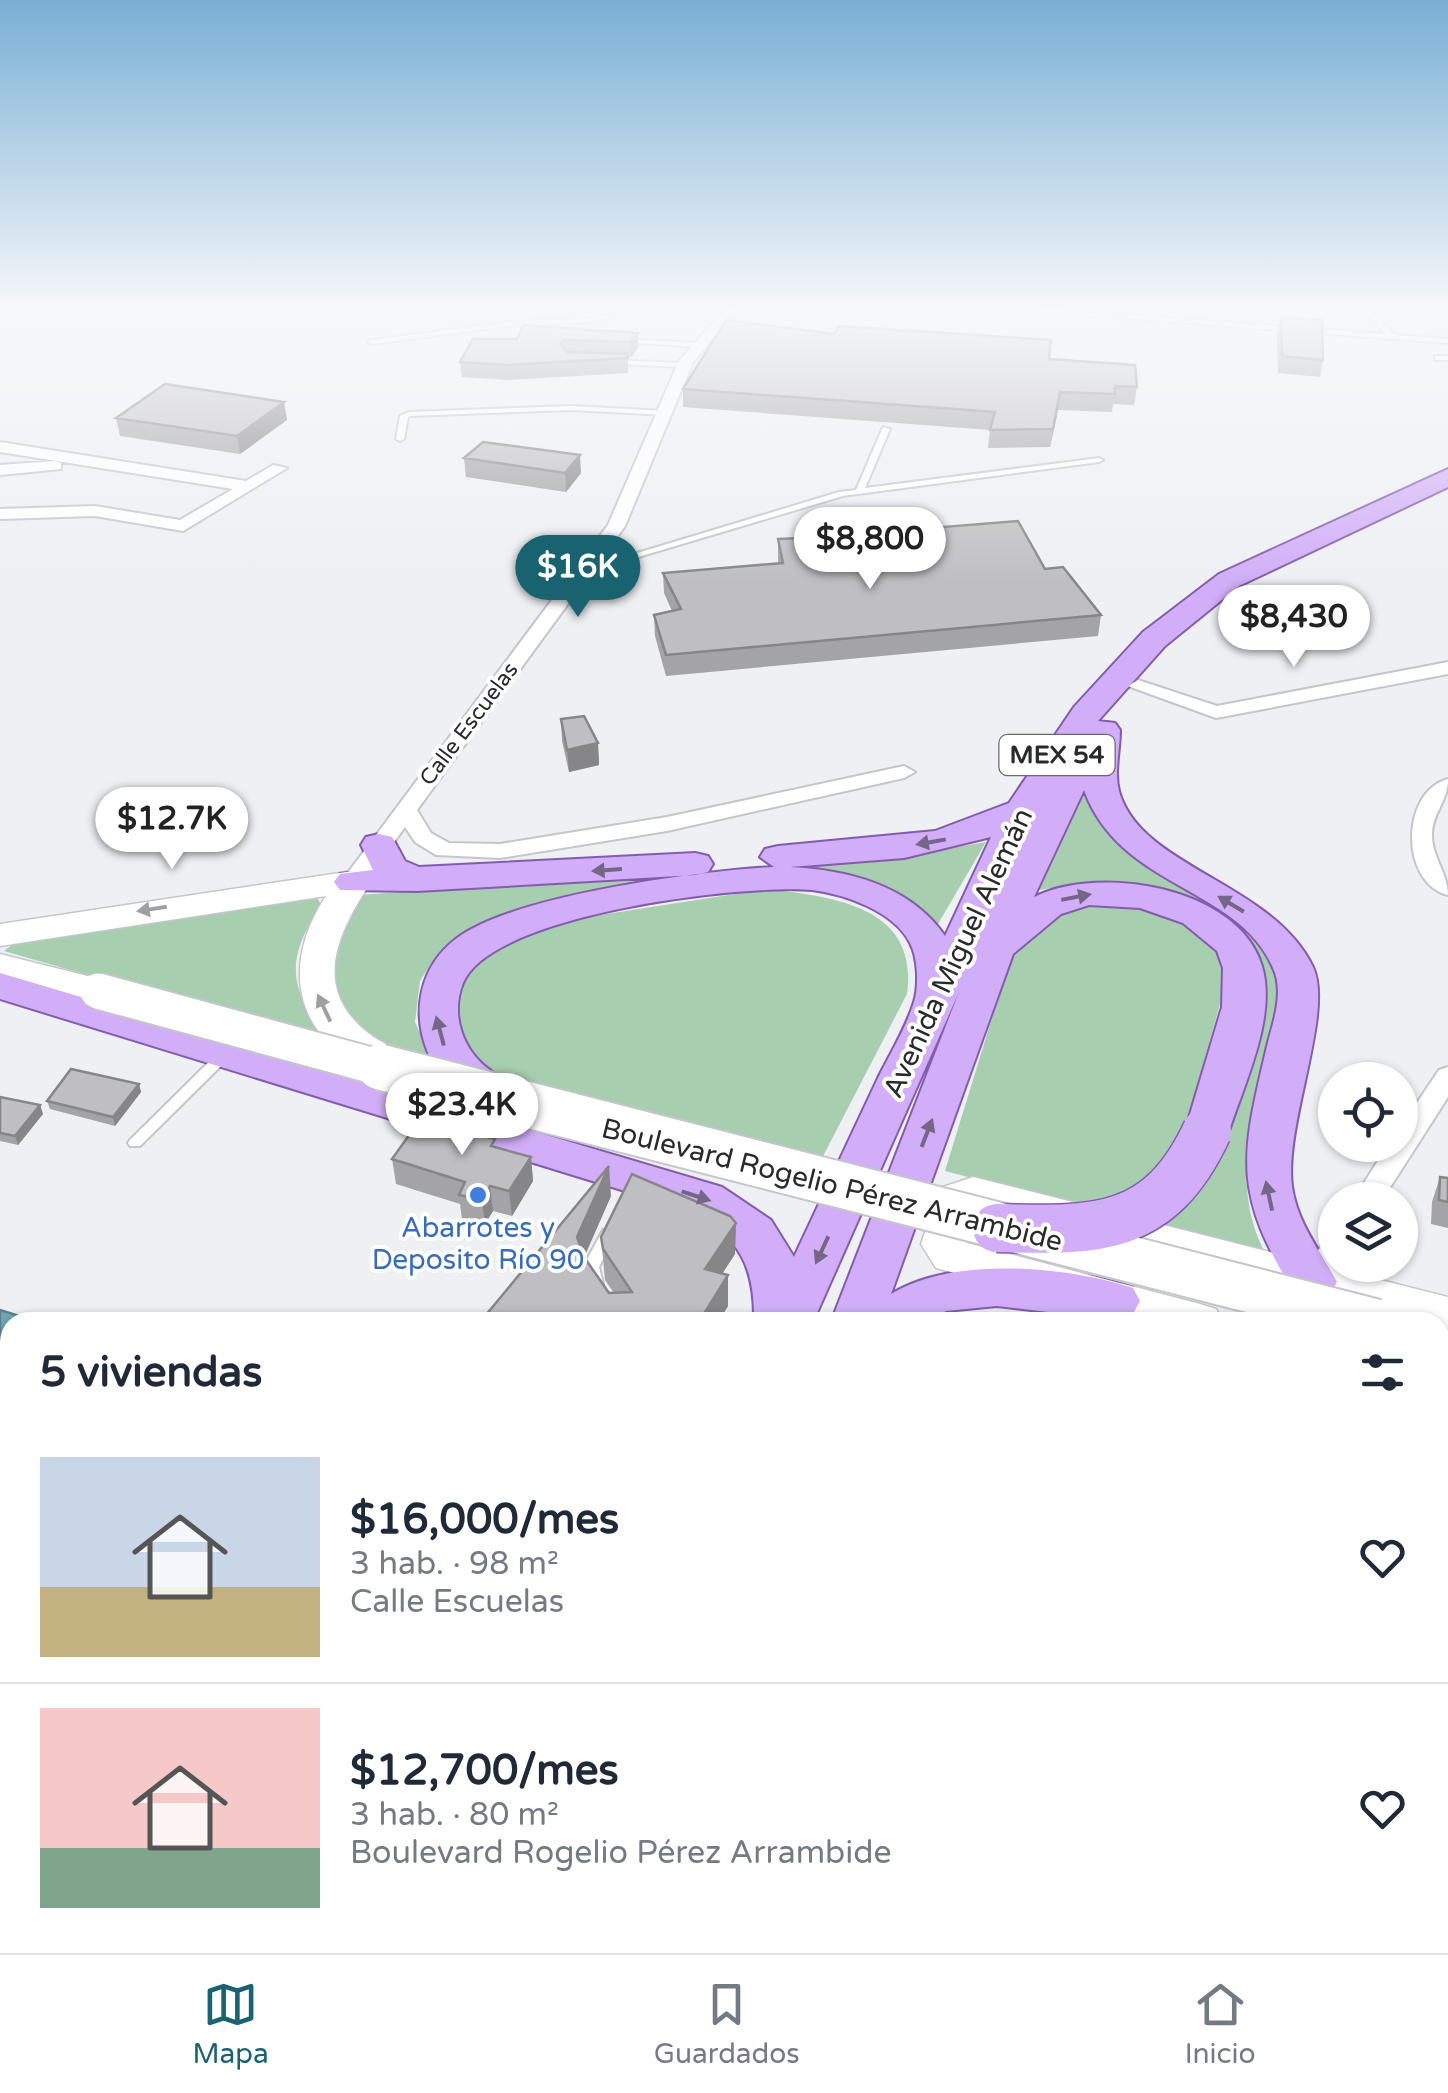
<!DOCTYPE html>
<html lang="es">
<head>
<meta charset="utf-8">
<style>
  :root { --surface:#fff; --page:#f2f2f3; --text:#1f2937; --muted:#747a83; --line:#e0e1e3; --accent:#18636f }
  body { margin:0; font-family:"Varela Round",sans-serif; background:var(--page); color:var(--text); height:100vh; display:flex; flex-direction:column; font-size:38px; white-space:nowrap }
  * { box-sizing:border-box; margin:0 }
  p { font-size:32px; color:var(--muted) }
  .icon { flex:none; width:55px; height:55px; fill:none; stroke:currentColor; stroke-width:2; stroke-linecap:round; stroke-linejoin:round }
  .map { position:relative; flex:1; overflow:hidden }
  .details { position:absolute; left:0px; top:1312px; width:1450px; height:642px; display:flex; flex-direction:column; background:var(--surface); border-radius:30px 30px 0 0; box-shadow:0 2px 8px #0004 }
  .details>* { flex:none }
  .tools { position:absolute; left:1318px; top:1062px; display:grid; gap:20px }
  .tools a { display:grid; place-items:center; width:100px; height:100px; border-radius:50%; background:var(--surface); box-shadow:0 2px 8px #0004; font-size:50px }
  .price { position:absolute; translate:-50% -85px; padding:0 22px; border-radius:35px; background:#fff; color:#222; font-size:32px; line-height:65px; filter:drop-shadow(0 2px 5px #0008) }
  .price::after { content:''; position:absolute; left:50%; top:60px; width:30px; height:22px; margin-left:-15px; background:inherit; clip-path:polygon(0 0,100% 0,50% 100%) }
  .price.selected { background:var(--accent); color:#fff }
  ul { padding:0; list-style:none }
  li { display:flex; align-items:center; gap:30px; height:250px; padding:0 40px }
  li+li { border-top:2px solid var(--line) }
  li span { display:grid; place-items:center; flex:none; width:280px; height:200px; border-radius:0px; color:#555 }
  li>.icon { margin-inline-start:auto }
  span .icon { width:120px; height:120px; fill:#fffc; stroke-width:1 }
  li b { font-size:42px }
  h2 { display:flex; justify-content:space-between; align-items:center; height:120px; padding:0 40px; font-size:42px }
  .dock { display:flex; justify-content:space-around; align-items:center; height:140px; border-top:2px solid var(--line); background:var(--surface); font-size:28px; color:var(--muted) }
  .dock a { display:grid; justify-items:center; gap:5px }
  .dock .selected { color:var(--accent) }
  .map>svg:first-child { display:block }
  .green { fill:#a7ceaf }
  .water { fill:#70a7b5; stroke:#5b828c; stroke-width:2.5 }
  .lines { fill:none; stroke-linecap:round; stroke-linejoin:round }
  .lane-casing { stroke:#c4c6ca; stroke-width:4 }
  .street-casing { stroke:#c4c6ca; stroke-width:4 }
  .secondary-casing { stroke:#c4c6ca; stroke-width:3 }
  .primary-casing { stroke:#835dac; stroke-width:4 }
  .lane { fill:#fff; fill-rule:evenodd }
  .street { fill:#fff; fill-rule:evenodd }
  .secondary { fill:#fff; fill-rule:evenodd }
  .primary { fill:#d1aef7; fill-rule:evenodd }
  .secondary-bridge-far1-casing { stroke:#c4c6ca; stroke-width:39; stroke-linecap:butt }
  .secondary-bridge-casing { stroke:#c4c6ca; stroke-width:49; stroke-linecap:butt }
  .primary-bridge-casing { stroke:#835dac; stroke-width:51; stroke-linecap:butt }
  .secondary-bridge-far1 { stroke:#fff; stroke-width:35 }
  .secondary-bridge { stroke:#fff; stroke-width:45 }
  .primary-bridge { stroke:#d1aef7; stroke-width:48 }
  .wall { fill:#a4a3a7 }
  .shaded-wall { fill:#868588 }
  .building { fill:#bfbec2; stroke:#868588; stroke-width:2.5 }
  .oneway { fill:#756587 }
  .oneway2 { fill:#9f9fa0 }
  .shop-dot { fill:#3f7fe0; stroke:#fff; stroke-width:4 }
  .labels { text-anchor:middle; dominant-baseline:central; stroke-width:8; stroke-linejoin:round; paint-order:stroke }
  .far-street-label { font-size:22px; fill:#292a2b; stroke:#fff }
  .shield { fill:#fff; stroke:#696a6b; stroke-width:2.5 }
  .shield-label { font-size:25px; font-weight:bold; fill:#292a2b }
  .street-label { font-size:28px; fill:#292a2b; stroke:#fff }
  .shop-label { font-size:28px; fill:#366cbe; stroke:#fff }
</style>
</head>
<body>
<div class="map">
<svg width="1448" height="1953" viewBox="0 0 1448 1953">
  <rect width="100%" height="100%" fill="#eef0f4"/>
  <path class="green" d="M1084,789C1119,888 1243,884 1280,981C1263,1071 1218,1183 1272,1264L1149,1230C1171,1219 1188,1208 1203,1188C1237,1145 1248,1028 1260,972L1123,884L1082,883L1039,890Z
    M986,842L935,929L838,879L549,903L506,913L454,940L432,962L420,981L415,1022L430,1055L453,1083L431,1076L335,1013L323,955L359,895L892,858Z
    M767,889C834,897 919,906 907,994L821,1160L517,1083L479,1064L448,1020L467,964L555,922Z
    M308,896L317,898L322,906C280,963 292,995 334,1046L4,951L13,944Z
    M1098,903C1145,905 1182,917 1218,949L1224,990L1180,1146L1161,1177L1088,1208L945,1171L1011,956C1034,925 1058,907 1098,903Z
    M0,1622L10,1627V1945H424L421,1953H0Z
    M701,1945H899L926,1953H698Z"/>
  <path class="water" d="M0,1310L38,1322H10V1600L0,1596Z
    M1440,1735L1448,1738V1953H1030L1003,1945H1440Z"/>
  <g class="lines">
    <defs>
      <path id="lane" d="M638,309H649L591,322L509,326L372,344L368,342L372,340L509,322L591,318Z
        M1025,309H1049L1386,334L1363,309H1369L1395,335L1448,339V343L1028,311Z
        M622,339L698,343L702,345L698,347L624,342L620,340Z
        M1435,356H1448V360H1435Z
        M609,360L684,363L688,365L684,367L612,364H609Z
        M572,406L665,411L669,413L665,415L572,410L410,416L408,417L404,439L400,441L396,439L400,416L409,412Z
        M883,427L890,429L865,488L1099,458L1103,460L1099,462L843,496L588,572L581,570L839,492L856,490Z
        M225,1050L232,1054L230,1057L140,1146H130L128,1143L130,1140L220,1051Z
        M608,1229L613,1230L615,1234L599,1267L603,1284L600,1288L595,1290L590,1288L583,1267L603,1230Z"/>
      <path id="street" d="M725,309H739L693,362L625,526L417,810L431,833L449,843L500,844L667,817L904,766L915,772L904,778L667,831L500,858L436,855L415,842L405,827L361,887H345L341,882L608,525L679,361Z
        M0,442L246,481L273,465L287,468L183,531L95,516L0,519V509L95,506L180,520L233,489L0,452Z
        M55,461L61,463V469L0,475V465Z
        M1448,662V674L1216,718L1128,686L1138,680L1217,706Z
        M1448,779C1448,801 1433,812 1432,833C1431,857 1448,872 1448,895C1400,883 1400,792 1448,779Z
        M1448,1067V1097L1382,1200H1353L1388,1145H1400V1128L1439,1070Z
        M1335,1238V1265H1340C1329,1281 1324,1297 1302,1290L1298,1282C1307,1266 1318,1243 1335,1238Z"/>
      <path id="secondary" d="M353,871L365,875L371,882C336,935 310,991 372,1036C385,1045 401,1049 410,1063L404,1072L390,1076C298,1051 276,971 326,896L0,946V924Z
        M0,954L111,982L117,991L111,1000L98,1003L0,978Z
        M973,1177L1448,1297V1333L1440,1331V1322H1408L974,1209L967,1243L1200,1304L1216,1309L1223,1322H1135L936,1268L921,1244L940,1188Z
        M1440,1338L1448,1340V1378L1440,1376Z"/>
      <path id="primary" d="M1448,469V487L1239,586L1165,646L1098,721L1115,723L1120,730C1120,750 1114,772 1119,791C1140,868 1272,882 1313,967C1334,1012 1284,1125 1292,1186C1297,1223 1320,1250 1337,1282L1330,1295L1313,1300L1296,1295C1231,1192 1241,1156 1268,1042C1274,1019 1284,991 1273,968C1238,886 1120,889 1084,790L1034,897C1099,864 1239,887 1262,966C1277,1017 1244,1084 1229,1131L1223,1142L1207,1146L1191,1142L1185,1131L1222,1007L1223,968L1217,951L1183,923L1140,908L1089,905L1061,914L1013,954L891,1294C953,1256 1066,1266 1133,1288L1140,1301L1133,1314L1116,1320L997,1306L946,1311L924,1322H831L959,992L813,1322H754C755,1267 740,1237 690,1211L0,999V973L722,1187L771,1220L794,1257C822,1197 850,1138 878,1078C890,1054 906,1028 914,1002C919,986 918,958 910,943C894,911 844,894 812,890C744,884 491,914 463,983C450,1015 463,1051 490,1070C501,1079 511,1080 519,1093L512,1103C438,1124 378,997 457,938C515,895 699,871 774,867L760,857L765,849L778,846L935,831L1009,803L1074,707L1143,632L1219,574ZM1086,739L1084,763L1071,762ZM991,837L945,936C910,885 848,870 790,867L904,858Z
        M379,834L392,837L405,861L419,867L695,853L708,856L713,864L708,872L695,875L417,891L340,890L334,882L340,874L373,870L361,845L366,837Z
        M482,1945H549L546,1953H479Z
        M595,1945H661L658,1953H592Z"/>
    </defs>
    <use href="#lane" class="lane-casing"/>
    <use href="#street" class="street-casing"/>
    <use href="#secondary" class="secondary-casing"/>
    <use href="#primary" class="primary-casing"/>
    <use href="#lane" class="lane"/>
    <use href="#street" class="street"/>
    <use href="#secondary" class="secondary"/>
    <use href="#primary" class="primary"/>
    <defs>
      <path id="secondary-bridge-far1" d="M98,991L389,1070"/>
      <path id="secondary-bridge" d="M380,1067L1376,1322"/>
      <path id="primary-bridge" d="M997,1228C1098,1231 1160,1232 1207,1131"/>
    </defs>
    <use href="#secondary-bridge-far1" class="secondary-bridge-far1-casing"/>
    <use href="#secondary-bridge" class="secondary-bridge-casing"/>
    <use href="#primary-bridge" class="primary-bridge-casing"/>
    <use href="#secondary-bridge-far1" class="secondary-bridge-far1"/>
    <use href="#secondary-bridge" class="secondary-bridge"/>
    <use href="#primary-bridge" class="primary-bridge"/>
  </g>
  <path class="wall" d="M1281,317L1323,360L1320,377L1278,373L1277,334Z
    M638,333V348L631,357H628V373L507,380L462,377L460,362L517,339Z
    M834,334L1137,387L1134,405L1113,404L1112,412L1058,410L1050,447L988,448L990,430L683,407V389Z
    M284,402L287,420L240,454L120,436L116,418Z
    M464,458L581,473L566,492L466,477Z
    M918,529L1045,569L1101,615L1098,636L666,676L655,636L654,615L672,611L664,593L663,573L778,563V539L836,558L918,552L917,548Z
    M561,719L598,743L599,765L569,772L562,741Z
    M139,1084L141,1092L115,1126L50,1109L47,1101Z
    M0,1097L40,1105L43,1114L18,1145L0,1141Z
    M496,1148L531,1157L533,1181L512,1216L493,1211L485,1224L462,1219L460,1204L396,1184L392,1159Z
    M1440,1177L1448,1202V1228L1431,1224L1432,1202Z
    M611,1196L584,1258L609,1293H614L605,1280L601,1237L736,1223L735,1254L722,1274L728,1275V1306L718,1322H481Z"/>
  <path class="shaded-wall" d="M638,333V348L631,357L630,342Z
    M1060,392L1058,410L1050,447L1053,429Z
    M284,402L287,420L240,454L237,436Z
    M580,455L581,473L566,492L565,473Z
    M598,743L599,765L569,772L567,750Z
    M139,1084L141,1092L115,1126L113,1117Z
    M40,1105L43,1114L18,1145L15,1136Z
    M531,1157L533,1181L512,1216L509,1191Z
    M609,1166L611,1196L579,1268L577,1237Z
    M490,1186L493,1211L485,1224L482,1199Z
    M736,1223L735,1254L705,1300V1269Z
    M728,1275V1306L718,1322H699Z"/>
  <path class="building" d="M1281,317L1322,320L1323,360L1282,356Z
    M726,320L834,334L839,326L1051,340L1049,359L1135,365L1137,387L1115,386V394L1060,392L1053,429L990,430L995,412L683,389Z
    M523,325L638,333L630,342L564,340L560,344L567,352L627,354L628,358L506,365L460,362L473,339H517Z
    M165,384L284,402L237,436L116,418Z
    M483,442L580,455L565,473L464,458Z
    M1018,521L1045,569L1063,567L1101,615L666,655L654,615L681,609L663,573L783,563L778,539L828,537L836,558L928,551L918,529Z
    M584,716L598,743L567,750L561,719Z
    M71,1069L139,1084L113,1117L47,1101Z
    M0,1097L40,1105L15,1136L0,1133Z
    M420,1120L495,1139L491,1146L531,1157L509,1191L490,1186L482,1199L459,1195L465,1182L392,1159Z
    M609,1166L577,1237L584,1257L609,1293L632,1292L603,1249L601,1237L632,1174L730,1216L736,1223L705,1269L728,1275L699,1322H484L481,1321Z
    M1440,1177L1448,1178V1202L1439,1200Z"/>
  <defs><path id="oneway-solid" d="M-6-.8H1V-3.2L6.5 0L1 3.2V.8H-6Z" transform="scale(2.5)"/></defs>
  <g class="oneway">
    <use href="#oneway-solid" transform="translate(931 842) rotate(170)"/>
    <use href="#oneway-solid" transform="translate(607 870) rotate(176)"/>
    <use href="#oneway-solid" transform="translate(1076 897) rotate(-11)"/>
    <use href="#oneway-solid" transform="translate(1231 904) rotate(-149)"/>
    <use href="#oneway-solid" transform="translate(440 1031) rotate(-105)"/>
    <use href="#oneway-solid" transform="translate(927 1133) rotate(-69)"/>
    <use href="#oneway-solid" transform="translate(696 1196) rotate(18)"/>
    <use href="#oneway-solid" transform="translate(1269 1196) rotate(-102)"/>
    <use href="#oneway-solid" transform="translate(822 1250) rotate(115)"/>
  </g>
  <g class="oneway2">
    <use href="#oneway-solid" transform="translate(152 909) rotate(171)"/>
    <use href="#oneway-solid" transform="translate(324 1008) rotate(-115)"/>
  </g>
  <linearGradient id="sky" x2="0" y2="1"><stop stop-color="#78afd4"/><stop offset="0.53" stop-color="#f7f8fa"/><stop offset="1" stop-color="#f7f8fa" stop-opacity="0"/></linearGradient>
  <rect width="1448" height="582" fill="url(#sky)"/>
  <circle class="shop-dot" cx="478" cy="1195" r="10"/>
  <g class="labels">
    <g class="far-street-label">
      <text transform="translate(469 724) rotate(-53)">Calle Escuelas</text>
    </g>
    <rect class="shield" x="999.5" y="735" width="115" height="40" rx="8"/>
    <g class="shield-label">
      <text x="1057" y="755">MEX 54</text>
    </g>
    <g class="street-label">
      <text transform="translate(958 953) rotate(-65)">Avenida Miguel Alemán</text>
      <text transform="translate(832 1185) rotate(14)">Boulevard Rogelio Pérez Arrambide</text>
    </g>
    <g class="shop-label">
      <text x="478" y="1228">Abarrotes y<tspan x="478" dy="32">Deposito Río 90</tspan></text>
    </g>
  </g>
</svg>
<div class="tools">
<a><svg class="icon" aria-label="locate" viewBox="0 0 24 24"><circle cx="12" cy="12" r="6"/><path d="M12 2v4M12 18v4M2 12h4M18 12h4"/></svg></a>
<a><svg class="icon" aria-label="layers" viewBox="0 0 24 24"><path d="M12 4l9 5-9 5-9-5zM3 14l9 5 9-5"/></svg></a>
</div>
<b class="price" style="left:870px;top:592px">$8,800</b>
<b class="price selected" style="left:578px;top:620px">$16K</b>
<b class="price" style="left:1294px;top:670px">$8,430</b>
<b class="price" style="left:172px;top:872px">$12.7K</b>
<b class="price" style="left:462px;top:1158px">$23.4K</b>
<section class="details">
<h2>5 viviendas<svg class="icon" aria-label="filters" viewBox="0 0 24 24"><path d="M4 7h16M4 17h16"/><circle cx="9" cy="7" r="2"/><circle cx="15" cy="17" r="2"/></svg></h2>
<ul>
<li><span style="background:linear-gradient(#c9d6e8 65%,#c2b280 0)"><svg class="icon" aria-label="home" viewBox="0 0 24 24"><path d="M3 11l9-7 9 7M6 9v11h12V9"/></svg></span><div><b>$16,000/mes</b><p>3 hab. · 98 m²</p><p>Calle Escuelas</p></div><svg class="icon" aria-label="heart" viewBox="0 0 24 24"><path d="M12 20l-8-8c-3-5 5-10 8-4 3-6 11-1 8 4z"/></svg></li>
<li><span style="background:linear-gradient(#f6c9c9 70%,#7fa58c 0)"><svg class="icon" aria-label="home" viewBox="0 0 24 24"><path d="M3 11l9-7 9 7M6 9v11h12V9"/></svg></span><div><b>$12,700/mes</b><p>3 hab. · 80 m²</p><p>Boulevard Rogelio Pérez Arrambide</p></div><svg class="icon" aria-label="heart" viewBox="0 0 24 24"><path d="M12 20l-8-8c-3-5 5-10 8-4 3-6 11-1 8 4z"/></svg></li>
</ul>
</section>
</div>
<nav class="dock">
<a class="selected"><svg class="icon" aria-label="map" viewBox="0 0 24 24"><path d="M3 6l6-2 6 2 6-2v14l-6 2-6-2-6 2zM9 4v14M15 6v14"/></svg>Mapa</a>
<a><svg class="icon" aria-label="saved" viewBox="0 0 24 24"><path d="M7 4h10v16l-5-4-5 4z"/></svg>Guardados</a>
<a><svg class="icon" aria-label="home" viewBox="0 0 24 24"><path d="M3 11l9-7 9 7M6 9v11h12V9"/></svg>Inicio</a>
</nav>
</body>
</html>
